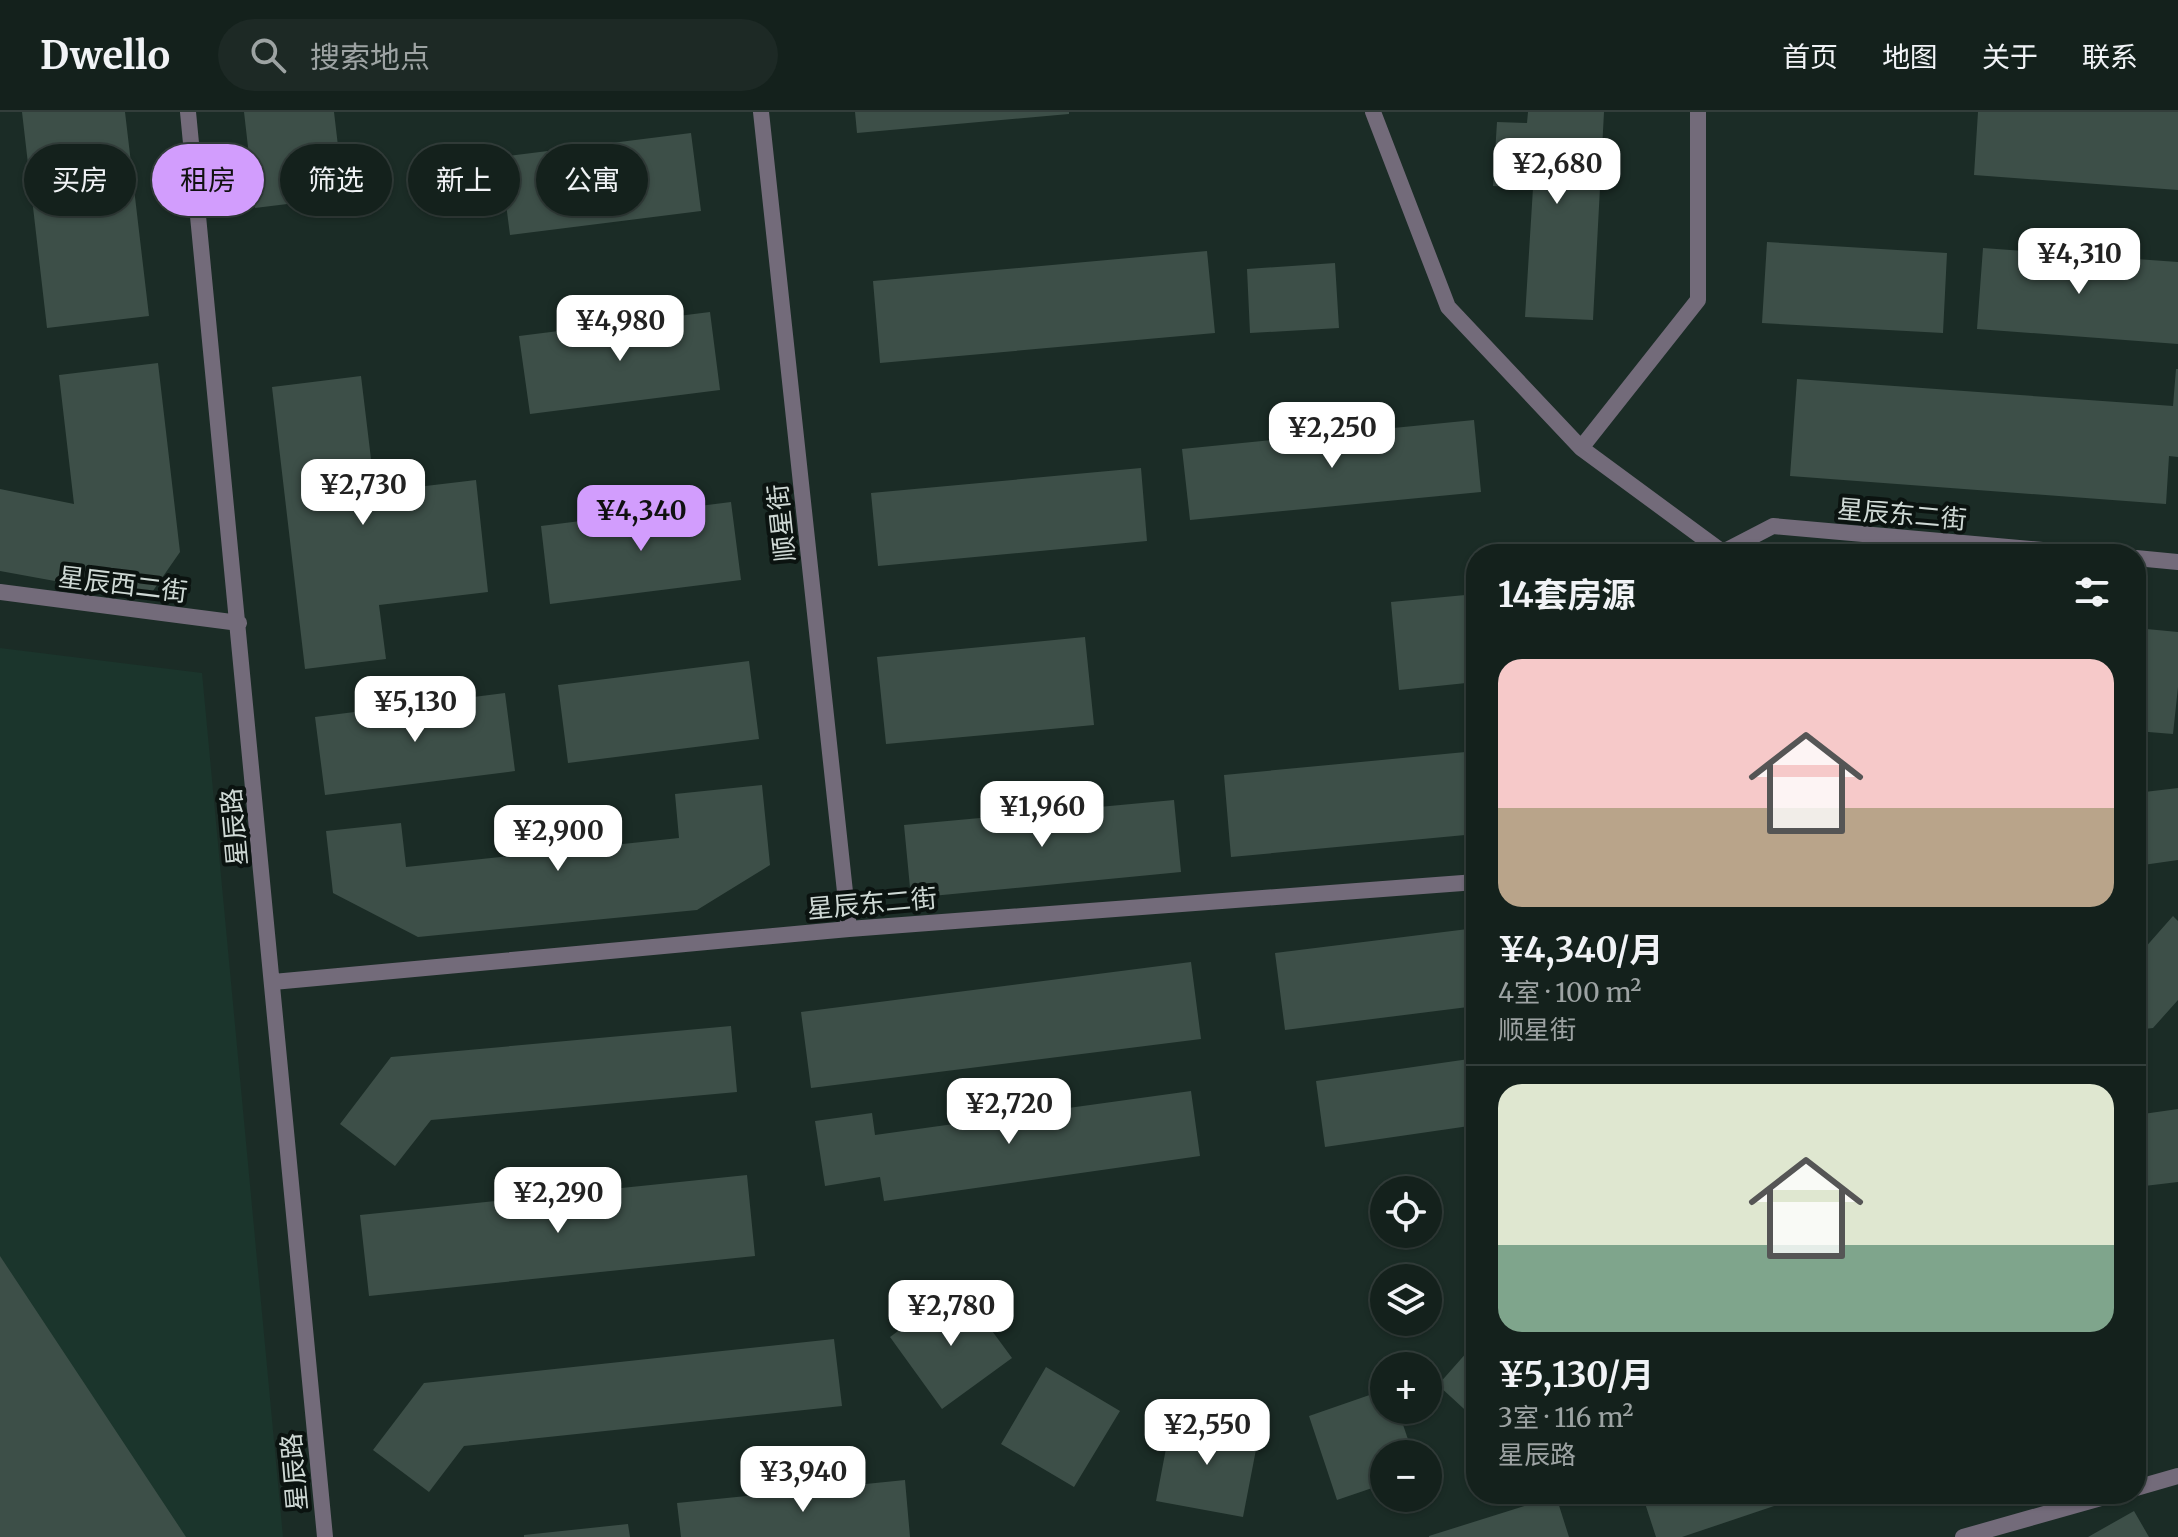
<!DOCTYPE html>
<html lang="zh">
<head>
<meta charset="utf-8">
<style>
  :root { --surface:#14211c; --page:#1d2925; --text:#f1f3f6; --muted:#9da3a3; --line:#333e3b; --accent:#d29dfd }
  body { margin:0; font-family:Merriweather,"Noto Sans SC",serif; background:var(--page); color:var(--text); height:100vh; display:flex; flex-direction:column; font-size:30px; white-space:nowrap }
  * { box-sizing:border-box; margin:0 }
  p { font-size:26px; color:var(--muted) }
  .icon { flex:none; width:44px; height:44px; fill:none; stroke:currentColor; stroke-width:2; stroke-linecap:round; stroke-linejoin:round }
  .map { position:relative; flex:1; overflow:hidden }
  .drawer { position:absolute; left:1466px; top:432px; width:680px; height:960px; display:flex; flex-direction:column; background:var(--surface); border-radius:32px; box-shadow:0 2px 6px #0004,0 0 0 2px var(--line) }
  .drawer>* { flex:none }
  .hud { position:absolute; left:24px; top:32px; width:760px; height:72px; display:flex; gap:16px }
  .buttons { position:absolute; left:1370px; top:1064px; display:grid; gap:16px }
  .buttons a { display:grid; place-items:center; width:72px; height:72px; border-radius:50%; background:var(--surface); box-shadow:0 2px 6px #0004,0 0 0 2px var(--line); font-size:40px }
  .price { position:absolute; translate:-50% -68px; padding:0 18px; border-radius:16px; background:#fff; color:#222; font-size:26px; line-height:52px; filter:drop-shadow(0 2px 4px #0008) }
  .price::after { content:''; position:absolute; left:50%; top:48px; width:24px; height:18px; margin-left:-12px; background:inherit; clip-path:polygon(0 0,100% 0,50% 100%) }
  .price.selected { background:var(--accent); color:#111 }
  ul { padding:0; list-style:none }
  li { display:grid; align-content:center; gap:16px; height:424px; padding:0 32px }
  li+li { border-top:2px solid var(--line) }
  li span { display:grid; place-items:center; height:248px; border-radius:24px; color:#555 }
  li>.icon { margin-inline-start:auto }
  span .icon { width:144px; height:144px; fill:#fffc; stroke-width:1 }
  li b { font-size:34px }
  h2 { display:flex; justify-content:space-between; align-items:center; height:96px; padding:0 32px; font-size:34px }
  .tag { padding:0 28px; border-radius:36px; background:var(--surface); box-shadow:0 2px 6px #0004,0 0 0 2px var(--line); font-size:28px; line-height:72px }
  .tag.selected { background:var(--accent); color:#111 }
  header { display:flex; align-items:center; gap:48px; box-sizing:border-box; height:112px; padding:0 40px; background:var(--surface); border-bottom:2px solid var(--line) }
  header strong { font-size:38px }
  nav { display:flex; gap:44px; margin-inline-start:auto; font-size:28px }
  .search { width:560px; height:72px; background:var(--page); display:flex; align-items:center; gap:20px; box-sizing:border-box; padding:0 28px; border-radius:44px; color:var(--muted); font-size:30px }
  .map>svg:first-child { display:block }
  .built { fill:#1b352c }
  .building { fill:#3d4f48 }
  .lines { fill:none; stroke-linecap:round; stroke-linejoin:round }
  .street { stroke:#736b7a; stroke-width:16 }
  .labels { text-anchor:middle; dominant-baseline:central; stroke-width:8; stroke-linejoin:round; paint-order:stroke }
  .street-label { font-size:26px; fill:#cfd9d5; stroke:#0b1310 }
</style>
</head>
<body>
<header>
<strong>Dwello</strong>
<div class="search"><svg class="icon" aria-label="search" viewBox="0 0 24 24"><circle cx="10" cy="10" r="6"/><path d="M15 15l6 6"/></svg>搜索地点</div>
<nav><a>首页</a><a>地图</a><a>关于</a><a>联系</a></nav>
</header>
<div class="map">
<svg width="2178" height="1425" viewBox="0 0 2178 1425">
  <rect width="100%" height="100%" fill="#1b2c26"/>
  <path class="built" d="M0,536L202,561L283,1425H0Z"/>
  <path class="building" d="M22,0H125L149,204L47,216Z
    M244,0H334L344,85L255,96Z
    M855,0H1069V2L857,21Z
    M1528,0H1604L1593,208L1525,205L1533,76L1493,74L1497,10L1527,11Z
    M1978,0H2178V78L1974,63Z
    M691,21L701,99L510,123L500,45Z
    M1767,130L1947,141L1943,221L1762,211Z
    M1983,136L2178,150V232L1977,217Z
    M1207,139L1215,221L880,251L873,169Z
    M1335,151L1339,216L1250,221L1247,157Z
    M710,200L720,278L530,302L519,224Z
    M158,251L180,440L148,486L0,459V377L74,392L59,263Z
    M2176,257H2178V345L2169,344L2166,392L1790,364L1797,267L2173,294Z
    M361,264L375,380L476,368L488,480L379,493L386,547L305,557L272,275Z
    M1474,308L1481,380L1190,408L1182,337Z
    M1141,356L1147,429L878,454L871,381Z
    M731,390L741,468L550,492L541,414Z
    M1476,482V570L1399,578L1391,490Z
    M2136,516L2178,520V575L2173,622L2136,619Z
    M1085,525L1094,613L886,632L877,545Z
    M749,549L759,627L568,651L558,573Z
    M505,581L515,659L325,683L315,605Z
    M1476,639V722L1231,745L1224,663Z
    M762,673L770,753L697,798L418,825L333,781L326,719L401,711L406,755L679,726L675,682Z
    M2178,676V748L2136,754V681Z
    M1174,688L1181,760L911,786L904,713Z
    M2173,804L2178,809V888L2153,916L2136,918V846Z
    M1476,816V894L1285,918L1275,841Z
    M1191,850L1201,927L811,976L801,900Z
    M731,914L737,980L431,1008L395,1054L340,1012L391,945Z
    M1476,946V1013L1325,1035L1316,969Z
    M1191,979L1200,1044L884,1089L880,1065L825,1074L815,1009L872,1001L875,1023Z
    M2178,997V1070L2136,1075V1003Z
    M747,1063L755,1144L369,1184L360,1103Z
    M0,1144L186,1425H0Z
    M959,1174L1012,1246L942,1297L890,1225Z
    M834,1227L842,1294L464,1334L429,1380L373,1338L424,1271Z
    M1476,1230V1308L1438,1273Z
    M1046,1255L1120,1299L1074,1375L1001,1332Z
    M1384,1278V1298H1398L1413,1342H1384V1372L1337,1388L1309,1304Z
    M1172,1305L1259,1322L1243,1405L1156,1389Z
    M905,1368L910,1425H681L677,1391Z
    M1642,1382H1807V1383L1682,1425H1656Z
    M1556,1384L1569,1425H1429V1424Z
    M2134,1399L2149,1425H2088Z
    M628,1412L630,1425H524V1423Z"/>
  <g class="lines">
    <path class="street" d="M188,0L325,1425
      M761,0L849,817
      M1373,0L1448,195L1581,336L1721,439
      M1581,336L1698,188V0
      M1719,442L1773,414L2087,442
      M2136,446L2178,450
      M0,480L239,511
      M273,870L849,817L1476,770
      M2136,1376L2178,1364
      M1963,1425L2115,1382"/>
  </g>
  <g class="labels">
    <g class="street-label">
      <text transform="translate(1902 402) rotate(5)">星辰东二街</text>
      <text transform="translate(781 411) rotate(-96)">顺星街</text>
      <text transform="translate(123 472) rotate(7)">星辰西二街</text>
      <text transform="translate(234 715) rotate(-95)">星辰路</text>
      <text transform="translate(872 791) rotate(-5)">星辰东二街</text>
      <text transform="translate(294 1360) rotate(-95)">星辰路</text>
    </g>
  </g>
</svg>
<div class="buttons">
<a><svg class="icon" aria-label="locate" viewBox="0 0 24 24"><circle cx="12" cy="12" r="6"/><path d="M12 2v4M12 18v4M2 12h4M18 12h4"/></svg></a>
<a><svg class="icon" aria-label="layers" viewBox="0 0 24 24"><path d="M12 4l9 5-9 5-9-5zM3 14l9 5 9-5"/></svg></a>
<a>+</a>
<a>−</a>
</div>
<b class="price" style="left:1557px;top:94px">¥2,680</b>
<b class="price" style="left:2079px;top:184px">¥4,310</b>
<b class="price" style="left:620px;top:251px">¥4,980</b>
<b class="price" style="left:1332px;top:358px">¥2,250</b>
<b class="price" style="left:363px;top:415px">¥2,730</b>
<b class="price selected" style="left:641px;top:441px">¥4,340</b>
<b class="price" style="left:415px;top:632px">¥5,130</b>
<b class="price" style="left:1042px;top:737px">¥1,960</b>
<b class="price" style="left:558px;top:761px">¥2,900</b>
<b class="price" style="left:1009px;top:1034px">¥2,720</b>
<b class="price" style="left:558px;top:1123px">¥2,290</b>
<b class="price" style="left:951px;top:1236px">¥2,780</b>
<b class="price" style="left:1207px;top:1355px">¥2,550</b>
<b class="price" style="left:803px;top:1402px">¥3,940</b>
<div class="hud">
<a class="tag">买房</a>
<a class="tag selected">租房</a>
<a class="tag">筛选</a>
<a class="tag">新上</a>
<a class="tag">公寓</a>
</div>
<section class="drawer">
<h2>14套房源<svg class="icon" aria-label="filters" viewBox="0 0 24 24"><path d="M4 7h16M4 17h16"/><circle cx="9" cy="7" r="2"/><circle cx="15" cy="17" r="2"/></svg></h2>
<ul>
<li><span style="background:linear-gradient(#f6c9c9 60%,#b9a48a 0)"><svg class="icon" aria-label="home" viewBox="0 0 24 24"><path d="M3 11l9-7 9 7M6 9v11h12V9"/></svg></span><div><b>¥4,340/月</b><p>4室 · 100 m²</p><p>顺星街</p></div></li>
<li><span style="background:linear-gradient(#dfe7d0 65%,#7fa58c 0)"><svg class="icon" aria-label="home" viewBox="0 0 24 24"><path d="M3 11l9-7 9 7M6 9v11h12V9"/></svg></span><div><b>¥5,130/月</b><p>3室 · 116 m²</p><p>星辰路</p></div></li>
</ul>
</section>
</div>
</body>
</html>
